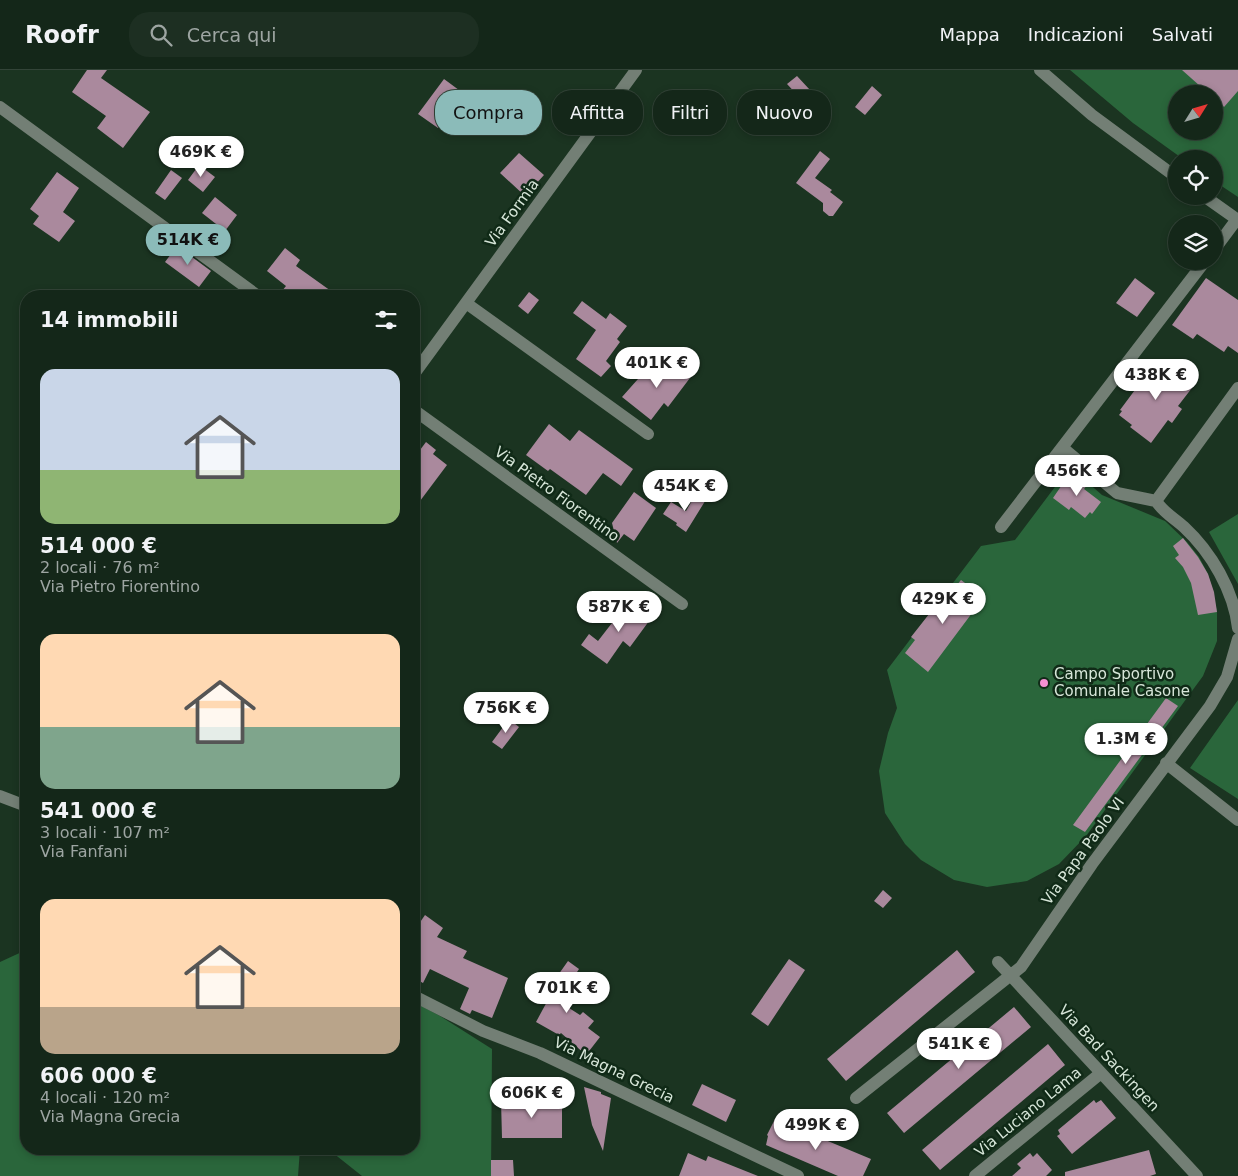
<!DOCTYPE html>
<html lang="it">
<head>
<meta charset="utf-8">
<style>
  :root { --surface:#142719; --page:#1d2f22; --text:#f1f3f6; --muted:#9da5a2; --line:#334438; --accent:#8bbbb9 }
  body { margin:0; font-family:"DejaVu Sans",sans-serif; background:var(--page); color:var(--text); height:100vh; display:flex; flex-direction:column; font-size:19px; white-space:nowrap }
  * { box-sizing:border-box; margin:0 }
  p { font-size:16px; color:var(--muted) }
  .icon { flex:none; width:28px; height:28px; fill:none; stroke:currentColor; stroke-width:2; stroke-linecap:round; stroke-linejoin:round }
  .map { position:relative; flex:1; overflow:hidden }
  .details { position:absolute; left:20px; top:220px; width:400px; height:865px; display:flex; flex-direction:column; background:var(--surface); border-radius:20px; box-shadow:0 2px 8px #0003,0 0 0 1px var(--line) }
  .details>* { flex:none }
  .banner { position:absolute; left:435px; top:20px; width:475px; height:45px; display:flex; gap:10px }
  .needle { width:32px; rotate:53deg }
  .buttons { position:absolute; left:1168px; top:15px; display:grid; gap:10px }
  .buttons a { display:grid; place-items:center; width:55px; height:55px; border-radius:50%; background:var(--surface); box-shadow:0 2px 8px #0003,0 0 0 1px var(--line); font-size:25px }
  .price { position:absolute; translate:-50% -42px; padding:0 11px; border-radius:18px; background:#fff; color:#222; font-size:16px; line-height:32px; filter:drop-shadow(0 1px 2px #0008) }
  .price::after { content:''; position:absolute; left:50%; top:30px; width:15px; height:11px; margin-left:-8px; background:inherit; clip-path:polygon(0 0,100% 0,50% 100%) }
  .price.current { background:var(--accent); color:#111 }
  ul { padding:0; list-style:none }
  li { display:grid; align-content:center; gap:10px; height:265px; padding:0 20px }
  li span { display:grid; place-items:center; height:155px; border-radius:15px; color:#555 }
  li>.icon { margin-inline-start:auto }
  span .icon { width:90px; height:90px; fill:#fffc; stroke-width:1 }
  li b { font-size:21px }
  h2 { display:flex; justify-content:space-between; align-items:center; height:60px; padding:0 20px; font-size:21px }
  .pill { padding:0 18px; border-radius:20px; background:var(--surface); box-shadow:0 2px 8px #0003,0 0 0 1px var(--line); font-size:18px; line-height:45px }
  .pill.current { background:var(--accent); color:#111 }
  header { display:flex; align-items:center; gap:30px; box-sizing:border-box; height:70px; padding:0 25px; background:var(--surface); border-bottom:1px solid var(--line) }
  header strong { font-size:24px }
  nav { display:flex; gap:28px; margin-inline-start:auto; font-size:18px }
  .search { width:350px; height:45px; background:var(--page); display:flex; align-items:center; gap:12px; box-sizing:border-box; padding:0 18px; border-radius:20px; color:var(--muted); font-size:19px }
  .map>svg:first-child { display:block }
  .green { fill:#2a663b; fill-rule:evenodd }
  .building { fill:#aa899d }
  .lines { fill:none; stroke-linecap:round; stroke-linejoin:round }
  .minor { stroke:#737f75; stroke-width:12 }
  .poi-dot { fill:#f591d2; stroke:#102a17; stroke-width:2 }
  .labels { text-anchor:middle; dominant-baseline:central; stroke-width:5; stroke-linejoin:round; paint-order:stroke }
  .street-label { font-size:15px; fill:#d7e6d9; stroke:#102a17 }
  .poi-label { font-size:15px; fill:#d7e6d9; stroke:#102a17; text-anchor:start }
</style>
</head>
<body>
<header>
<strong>Roofr</strong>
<div class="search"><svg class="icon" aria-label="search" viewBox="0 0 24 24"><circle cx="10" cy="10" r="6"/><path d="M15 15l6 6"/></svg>Cerca qui</div>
<nav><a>Mappa</a><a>Indicazioni</a><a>Salvati</a></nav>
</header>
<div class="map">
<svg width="1238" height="1106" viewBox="0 0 1238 1106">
  <rect width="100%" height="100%" fill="#1b3421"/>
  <path class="green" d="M1070,0H1238V127L1214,111V89H1183L1133,53ZM1176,24H1214V61H1176Z
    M1070,397L1102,425L1165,451L1187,472L1199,487L1208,504L1217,541V571L1203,606L1086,766L1059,794L1027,811L987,817L954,810L921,790L905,774L885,743L879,701L888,663L897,638L887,600L981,476L1015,470Z
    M1238,444V514L1209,462Z
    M1238,630V729L1190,698Z
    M26,880V1079H300L298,1106H0V892Z
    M414,932L440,946L492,979L491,1106H362L328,1079H414Z"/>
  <path class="building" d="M87,0H107L101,8L150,42L123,78L97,58L106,46L72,22Z
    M1182,0H1238V21L1224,37L1214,28V24H1209Z
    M797,6L810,20L801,29L787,14Z
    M444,9L463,23L438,58L418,44Z
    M872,16L882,25L865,45L855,37Z
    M820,81L830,89L815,108L832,120L830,122L843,132L833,146H829L823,141V133L796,113Z
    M519,83L544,105L525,126L500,103Z
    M199,95L215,107L203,122L188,110Z
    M171,100L182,108L165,130L155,123Z
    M57,102L79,118L63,142L75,151L59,172L33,154L39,146L30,139Z
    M215,127L237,145L225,161L202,143Z
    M177,176L211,201L199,217L165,192Z
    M285,178L300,190L296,196L338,226H289L282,221L286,216L267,201Z
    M1135,208L1155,223L1137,247L1116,233Z
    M1206,208L1238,230V283L1228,276L1224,282L1197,264L1193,269L1172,255Z
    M529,222L539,230L528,244L518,236Z
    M582,231L606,249L610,243L627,256L617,269L620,272L606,291L611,296L601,307L576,289L596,260L573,243Z
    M1158,289L1173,301L1174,298L1195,314L1178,336L1182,339L1172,353L1168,350L1151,373L1130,357L1132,355L1119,345L1122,341L1120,340Z
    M654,291L673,307L687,292L696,300L668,337L664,333L651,350L622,327Z
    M549,354L570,371L579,360L633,399L621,416L603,403L586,425L550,399L548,401L526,385Z
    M426,372L436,380L433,384L447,395L414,439V388Z
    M1070,403L1087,415L1084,419L1101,432L1092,444L1090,442L1085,448L1071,437L1069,440L1053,428Z
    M634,422L656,438L634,471L624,464L617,473L612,453Z
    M697,422L707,428L686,462L676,455L677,453L663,444L671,432L686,441Z
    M1183,468L1198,487L1208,504L1214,522L1217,542L1198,545L1191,513L1183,497L1175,488L1179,485L1173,476Z
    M961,510L984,527L928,602L905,583L915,570L911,567L948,520L951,522Z
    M629,531L652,547L630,577L623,571L607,594L581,575L589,564L598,571Z
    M1166,628L1178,636L1085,762L1073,755Z
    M509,649L519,657L502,679L492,672Z
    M883,820L892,828L883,838L874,831Z
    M425,845L443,858L437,867L467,881L463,888L508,908L492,948L472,940L470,944L460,939L469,918L430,899L423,913L414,908V861Z
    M957,880L975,902L846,1011L827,989Z
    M789,889L805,900L768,956L751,944Z
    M568,891L579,899L558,931L580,945L583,942L594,951L588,958L600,967L586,985L561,963L559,965L536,952L549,928L544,925Z
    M1014,937L1031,957L904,1063L887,1043Z
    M1048,974L1065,995L940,1100L922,1080Z
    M702,1014L736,1030L726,1052L692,1035Z
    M584,1017L601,1022V1024L611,1028L603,1081L592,1055Z
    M528,1029L562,1031V1068H502L501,1030Z
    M1094,1030L1096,1033L1101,1030L1116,1048L1072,1084L1057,1066L1060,1064L1058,1060Z
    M775,1049L871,1089L863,1106H838L766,1075L768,1066L767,1065Z
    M1149,1080L1156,1104L1150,1106H1065V1102Z
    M688,1083L706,1091L708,1086L758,1106H679Z
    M1030,1083L1033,1087L1037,1083L1052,1100L1046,1106H1012L1021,1098L1017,1094Z
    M491,1090H513L514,1106H491Z"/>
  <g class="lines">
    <path class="minor" d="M1040,0L1092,45L1176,107
      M0,37L258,226
      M1204,126L1238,150
      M1214,180L1237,149
      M466,233L648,364
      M414,304L636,0
      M414,340L682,534
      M1063,378L1117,423L1156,431C1164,443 1174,448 1184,457C1211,482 1234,521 1238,558
      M1156,431L1238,318
      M1001,457L1205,191
      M1166,693L1238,750
      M0,726L26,736
      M998,892L1197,1106
      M414,926L483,961L540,983L798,1106
      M856,1028L1021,897L1092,794L1210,636L1227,607L1238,569
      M975,1106L1101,1003"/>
  </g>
  <circle class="poi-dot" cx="1044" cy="613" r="5"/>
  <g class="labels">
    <g class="street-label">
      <text transform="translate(512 143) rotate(-54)">Via Formia</text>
      <text transform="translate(557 424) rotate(36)">Via Pietro Fiorentino</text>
      <text transform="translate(1083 781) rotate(-54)">Via Papa Paolo VI</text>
      <text transform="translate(1109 988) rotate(47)">Via Bad Sackingen</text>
      <text transform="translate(614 1000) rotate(26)">Via Magna Grecia</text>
      <text transform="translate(1028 1042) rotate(-39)">Via Luciano Lama</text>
    </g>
    <g class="poi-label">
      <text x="1054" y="604">Campo Sportivo<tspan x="1054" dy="17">Comunale Casone</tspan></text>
    </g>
  </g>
</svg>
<div class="buttons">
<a><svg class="needle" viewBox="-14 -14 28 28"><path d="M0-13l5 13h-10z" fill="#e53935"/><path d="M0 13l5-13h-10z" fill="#9da5a2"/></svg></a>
<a><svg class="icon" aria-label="locate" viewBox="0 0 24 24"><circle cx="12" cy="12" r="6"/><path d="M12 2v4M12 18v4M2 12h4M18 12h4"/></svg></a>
<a><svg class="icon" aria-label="layers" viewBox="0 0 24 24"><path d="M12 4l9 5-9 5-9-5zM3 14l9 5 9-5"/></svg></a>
</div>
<b class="price" style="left:201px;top:108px">469K €</b>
<b class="price current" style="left:188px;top:196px">514K €</b>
<b class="price" style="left:657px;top:319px">401K €</b>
<b class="price" style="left:1156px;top:331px">438K €</b>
<b class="price" style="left:1077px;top:427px">456K €</b>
<b class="price" style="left:685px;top:442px">454K €</b>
<b class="price" style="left:943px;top:555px">429K €</b>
<b class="price" style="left:619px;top:563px">587K €</b>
<b class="price" style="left:506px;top:664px">756K €</b>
<b class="price" style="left:1126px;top:695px">1.3M €</b>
<b class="price" style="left:567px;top:944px">701K €</b>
<b class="price" style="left:959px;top:1000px">541K €</b>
<b class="price" style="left:532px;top:1049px">606K €</b>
<b class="price" style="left:816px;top:1081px">499K €</b>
<div class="banner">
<a class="pill current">Compra</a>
<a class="pill">Affitta</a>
<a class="pill">Filtri</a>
<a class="pill">Nuovo</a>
</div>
<section class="details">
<h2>14 immobili<svg class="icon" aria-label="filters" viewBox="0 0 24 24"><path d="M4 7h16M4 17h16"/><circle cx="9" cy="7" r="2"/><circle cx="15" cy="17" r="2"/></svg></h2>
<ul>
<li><span style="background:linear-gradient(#c9d6e8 65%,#8fb573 0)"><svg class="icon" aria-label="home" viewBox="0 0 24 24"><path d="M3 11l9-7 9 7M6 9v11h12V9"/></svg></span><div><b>514 000 €</b><p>2 locali · 76 m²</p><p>Via Pietro Fiorentino</p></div></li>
<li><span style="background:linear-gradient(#ffd9b3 60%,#7fa58c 0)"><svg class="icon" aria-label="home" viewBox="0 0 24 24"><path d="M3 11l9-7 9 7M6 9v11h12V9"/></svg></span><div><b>541 000 €</b><p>3 locali · 107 m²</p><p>Via Fanfani</p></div></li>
<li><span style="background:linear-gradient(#ffd9b3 70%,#b9a48a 0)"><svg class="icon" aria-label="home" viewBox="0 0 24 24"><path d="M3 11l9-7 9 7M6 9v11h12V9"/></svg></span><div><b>606 000 €</b><p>4 locali · 120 m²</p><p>Via Magna Grecia</p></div></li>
</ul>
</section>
</div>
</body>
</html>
